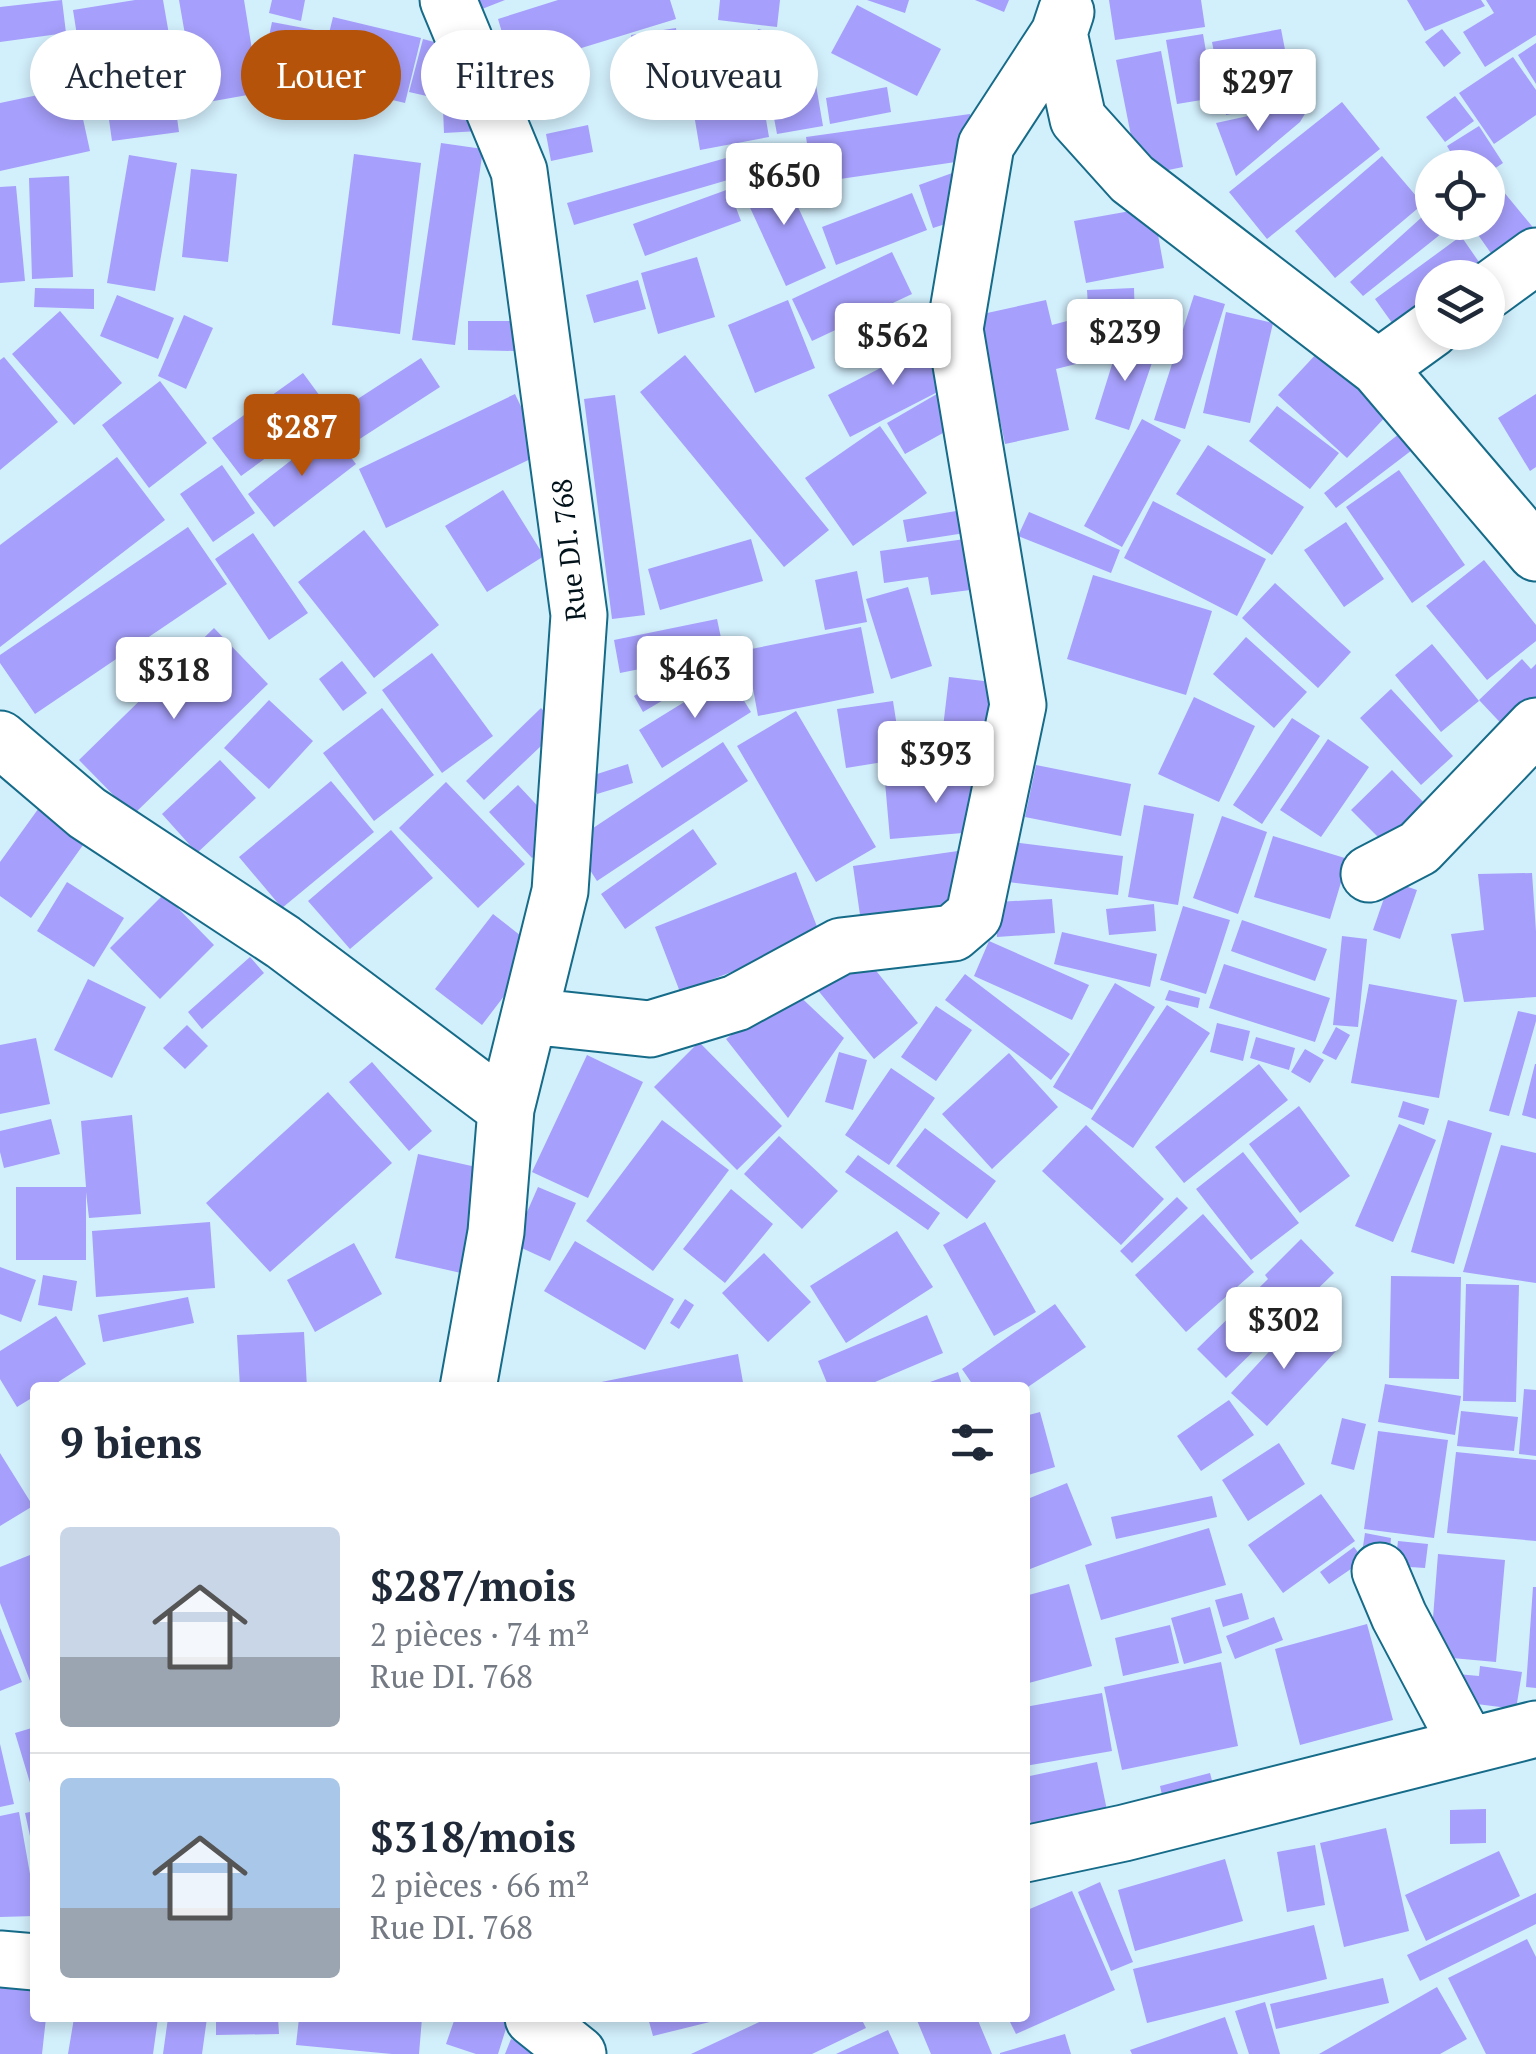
<!DOCTYPE html>
<html lang="fr">
<head>
<meta charset="utf-8">
<style>
  :root { --surface:#fff; --page:#f2f2f3; --text:#1f2937; --muted:#747a83; --line:#e0e1e3; --accent:#b45309 }
  body { margin:0; font-family:"PT Serif",serif; background:var(--page); color:var(--text); height:100vh; display:flex; flex-direction:column; font-size:38px; white-space:nowrap }
  * { box-sizing:border-box; margin:0 }
  p { font-size:32px; color:var(--muted) }
  .icon { flex:none; width:55px; height:55px; fill:none; stroke:currentColor; stroke-width:2; stroke-linecap:round; stroke-linejoin:round }
  .map { position:relative; flex:1; overflow:hidden }
  .panel { position:absolute; left:30px; top:1382px; width:1000px; height:640px; display:flex; flex-direction:column; background:var(--surface); border-radius:10px; box-shadow:0 5px 15px #0003 }
  .panel>* { flex:none }
  .guide { position:absolute; left:30px; top:30px; width:1000px; height:90px; display:flex; gap:20px }
  .fabs { position:absolute; left:1415px; top:150px; display:grid; gap:20px }
  .fabs a { display:grid; place-items:center; width:90px; height:90px; border-radius:50%; background:var(--surface); box-shadow:0 5px 15px #0003; font-size:50px }
  .price { position:absolute; translate:-50% -85px; padding:0 22px; border-radius:10px; background:#fff; color:#222; font-size:32px; line-height:65px; filter:drop-shadow(0 2px 5px #0008) }
  .price::after { content:''; position:absolute; left:50%; top:60px; width:30px; height:22px; margin-left:-15px; background:inherit; clip-path:polygon(0 0,100% 0,50% 100%) }
  .price.on { background:var(--accent); color:#fff }
  ul { padding:0; list-style:none }
  li { display:flex; align-items:center; gap:30px; height:250px; padding:0 30px }
  li+li { border-top:2px solid var(--line) }
  li span { display:grid; place-items:center; flex:none; width:280px; height:200px; border-radius:10px; color:#555 }
  li>.icon { margin-inline-start:auto }
  span .icon { width:120px; height:120px; fill:#fffc; stroke-width:1 }
  li b { font-size:42px }
  h2 { display:flex; justify-content:space-between; align-items:center; height:120px; padding:0 30px; font-size:42px }
  .chip { padding:0 35px; border-radius:45px; background:var(--surface); box-shadow:0 5px 15px #0003; font-size:35px; line-height:90px }
  .chip.on { background:var(--accent); color:#fff }
  .map>svg:first-child { display:block }
  .building { fill:#a69ffb }
  .lines { fill:none; stroke-linecap:round; stroke-linejoin:round }
  .minor-casing { stroke:#156b88; stroke-width:59 }
  .minor { stroke:#fff; stroke-width:55 }
  .labels { text-anchor:middle; dominant-baseline:central; stroke-width:8; stroke-linejoin:round; paint-order:stroke }
  .street-label { font-size:28px; fill:#00111a; stroke:#fff }
</style>
</head>
<body>
<div class="map">
<svg width="1536" height="2054" viewBox="0 0 1536 2054">
  <rect width="100%" height="100%" fill="#d2effc"/>
  <path class="building" d="M62,0L66,33L0,42V7Z
    M135,0H163L171,46L81,61L73,10Z
    M179,0H244L259,93L197,104Z
    M272,0H305L301,21L269,13Z
    M478,0H505L482,9Z
    M558,0H670L676,19L513,69L498,19Z
    M720,0H780L777,27L718,20Z
    M867,0H909L905,13Z
    M975,0H1009L1004,12Z
    M1109,0H1201L1205,27L1115,40Z
    M1407,0H1481L1485,6L1425,31Z
    M1486,0H1536V35L1485,67L1463,32L1494,13Z
    M857,5L941,49L917,96L831,53Z
    M333,17L421,38L405,103L317,82Z
    M272,22L320,31L312,73L263,64Z
    M676,28L685,87L639,94L631,35Z
    M758,29L785,36L783,44L756,38Z
    M1281,29L1295,101L1226,115L1212,42Z
    M1442,29L1461,53L1444,67L1425,42Z
    M1203,34L1214,98L1177,104L1166,40Z
    M423,39L453,47L445,74L438,72L431,97L409,92Z
    M753,43L769,137L700,150L684,55Z
    M1536,43V84L1518,55Z
    M810,50L823,126L777,134L763,59Z
    M1161,51L1183,167L1139,176L1116,60Z
    M1513,57L1536,90V115L1494,144L1459,93Z
    M169,61L179,132L112,141L102,70Z
    M476,83L479,131L444,133L442,85Z
    M76,87L90,151L0,171V103Z
    M887,87L891,112L830,124L826,98Z
    M1455,96L1474,121L1445,142L1426,117Z
    M1312,102L1300,122L1236,176L1216,123Z
    M1342,102L1380,149L1267,239L1229,192Z
    M970,114L976,159L813,183L806,137Z
    M588,125L593,152L551,161L546,134Z
    M1479,126L1503,163L1488,173V168H1460L1447,146Z
    M441,143L483,149L455,345L412,340Z
    M354,154L421,163L400,334L332,325Z
    M129,155L177,163L155,291L107,283Z
    M733,156L738,177L574,225L567,203Z
    M1382,156L1423,204L1335,278L1295,231Z
    M191,169L237,174L228,262L182,257Z
    M781,170L826,268L786,286L741,188Z
    M955,172L970,216L933,228L919,185Z
    M69,176L73,277L32,279L29,178Z
    M16,186L25,281L0,283V187Z
    M729,189L741,221L645,256L633,224Z
    M1503,191L1536,231L1500,266L1469,222H1488V204Z
    M912,193L927,230L836,265L822,227Z
    M1153,207L1164,268L1086,283L1074,221Z
    M1432,208V222H1456L1363,296L1350,282Z
    M1461,236L1490,278H1432V321L1405,341L1375,299Z
    M892,252L912,294L812,341L792,299Z
    M697,257L715,317L658,334L641,273Z
    M638,280L646,309L594,323L586,295Z
    M35,288L94,289V309L34,307Z
    M1134,288L1135,321L1089,323L1087,290Z
    M117,295L174,318L158,359L100,336Z
    M1194,295L1225,304L1185,429L1154,420Z
    M788,300L815,368L755,393L728,325Z
    M1046,300L1052,325L1067,321L1076,364L1056,369L1069,430L1005,444L978,315Z
    M60,311L122,383L74,425L12,354Z
    M1226,312L1273,323L1250,423L1203,413Z
    M184,315L213,328L186,389L158,376Z
    M468,321H515L514,351L468,350Z
    M1120,339L1156,351L1129,430L1095,419Z
    M935,340L957,382L850,437L828,395Z
    M1319,351L1388,414L1347,458L1278,395Z
    M685,355L829,530L784,567L640,392Z
    M4,357L58,422L0,470V360Z
    M421,358L440,387L355,442L336,413Z
    M303,373L331,411L241,476L212,438Z
    M160,381L207,443L149,488L102,425Z
    M942,391L961,423L905,454L887,423Z
    M515,394L543,453L386,528L359,469Z
    M1536,394V467L1530,471L1498,418Z
    M615,395L645,615L612,619L584,399Z
    M1277,406L1339,453L1310,489L1249,441Z
    M1142,419L1181,440L1122,547L1084,526Z
    M880,426L927,493L853,546L805,478Z
    M330,430L356,464L274,527L248,494Z
    M1404,430L1416,447L1336,508L1324,493Z
    M1208,445L1304,507L1272,555L1176,494Z
    M117,457L165,520L0,647V545Z
    M222,465L255,513L213,542L180,494Z
    M1399,470L1465,565L1412,603L1346,507Z
    M503,490L544,556L487,592L445,526Z
    M1153,501L1266,559L1237,616L1124,558Z
    M974,508L978,531L907,542L903,520Z
    M1029,512L1120,550L1111,573L1018,536Z
    M1346,522L1384,579L1344,607L1304,550Z
    M188,527L227,584L35,714L0,663V655Z
    M364,530L439,625L374,678L298,582Z
    M253,533L308,613L269,640L215,559Z
    M979,537L986,588L931,595L928,577L884,583L880,551Z
    M751,539L763,581L660,610L648,569Z
    M1484,560L1536,625V641L1487,680L1426,606Z
    M857,571L867,622L825,630L815,580Z
    M1093,575L1212,611L1186,695L1067,659Z
    M1275,583L1351,652L1318,688L1242,618Z
    M908,587L932,666L891,679L866,599Z
    M717,619L724,652L620,673L614,640Z
    M861,627L874,693L758,716L746,650Z
    M214,628L268,684L133,815L79,760Z
    M1246,637L1307,692L1274,728L1213,674Z
    M1432,644L1479,701L1441,732L1395,675Z
    M432,653L493,736L442,773L382,690Z
    M1522,659L1531,669L1536,664V710L1511,734L1479,700Z
    M342,661L367,693L343,711L319,679Z
    M692,661L701,678L643,712L634,696Z
    M728,675L751,712L662,768L639,730Z
    M949,677L1010,684L1000,768L939,761Z
    M1391,689L1453,756L1421,785L1360,718Z
    M1194,697L1255,726L1219,802L1158,774Z
    M269,700L313,741L269,789L224,748Z
    M893,701L902,759L846,768L837,709Z
    M382,708L434,775L374,821L323,753Z
    M541,708L560,728L484,800L466,781Z
    M796,711L876,847L816,882L737,746Z
    M1292,718L1320,736L1262,824L1233,805Z
    M1328,739L1369,767L1321,837L1280,810Z
    M723,742L748,781L597,881L572,842Z
    M220,760L256,798L197,853L162,814Z
    M628,764L633,783L597,794L591,776Z
    M1036,765L1131,784L1121,836L1025,817Z
    M1392,770L1432,811L1391,850L1351,810Z
    M982,774L987,831L890,839L885,782Z
    M331,781L374,832L282,908L239,857Z
    M446,782L525,864L478,908L399,828Z
    M518,785L561,831L532,858L489,812Z
    M41,805L88,838L31,918L0,896V862Z
    M1144,805L1194,814L1178,905L1128,897Z
    M1222,816L1267,832L1238,914L1193,898Z
    M693,829L717,864L625,929L601,894Z
    M391,830L433,878L350,949L308,901Z
    M1273,836L1348,859L1330,919L1254,897Z
    M1013,842L1123,856L1118,895L1008,882Z
    M958,851L966,913L862,929L853,866Z
    M796,872L821,937L680,992L655,927Z
    M1532,873L1536,931V997L1464,1002L1451,934L1484,930L1478,874Z
    M1390,881L1417,890L1400,939L1373,930Z
    M67,882L124,918L94,967L37,931Z
    M164,894L214,945L160,999L110,948Z
    M1052,899L1055,933L997,937L995,902Z
    M1154,904L1156,931L1109,935L1106,909Z
    M1183,906L1230,920L1206,994L1160,980Z
    M493,914L539,950L482,1025L435,989Z
    M1242,920L1327,949L1315,981L1231,951Z
    M1062,932L1157,954L1150,987L1054,964Z
    M1342,936L1367,939L1358,1027L1333,1025Z
    M989,941L1089,985L1072,1020L974,976Z
    M857,947L918,1023L874,1059L812,983Z
    M250,957L264,973L202,1029L188,1012Z
    M1224,964L1330,998L1315,1042L1209,1008Z
    M965,974L1070,1054L1051,1080L945,1000Z
    M88,979L146,1007L112,1078L54,1050Z
    M1115,983L1155,1007L1092,1110L1053,1087Z
    M1369,984L1457,1000L1439,1098L1351,1083Z
    M792,989L844,1038L788,1118L726,1039Z
    M1169,990L1200,998L1198,1008L1165,1000Z
    M1167,1005L1210,1033L1133,1148L1091,1119Z
    M936,1006L972,1030L936,1081L901,1057Z
    M1518,1011L1536,1015V1021L1509,1116L1489,1111Z
    M1217,1023L1250,1031L1243,1061L1210,1052Z
    M187,1025L208,1046L185,1069L163,1048Z
    M1336,1027L1350,1035L1336,1060L1322,1053Z
    M1256,1037L1295,1048L1289,1070L1250,1058Z
    M36,1038L50,1104L0,1114V1045Z
    M699,1042L782,1126L737,1170L654,1087Z
    M1305,1049L1324,1060L1310,1083L1291,1072Z
    M839,1052L867,1060L853,1110L825,1102Z
    M1009,1053L1058,1107L992,1169L942,1114Z
    M587,1055L643,1082L588,1198L532,1172Z
    M372,1062L432,1131L409,1151L349,1082Z
    M1259,1064L1288,1100L1184,1183L1155,1147Z
    M1535,1064H1536V1119L1522,1115Z
    M891,1068L935,1098L889,1165L845,1135Z
    M328,1092L392,1163L270,1272L206,1203Z
    M1403,1101L1429,1109L1424,1125L1398,1117Z
    M1299,1106L1350,1176L1300,1213L1249,1144Z
    M132,1115L141,1214L89,1218L86,1192V1260H16V1187H86L81,1121Z
    M51,1119L60,1154L4,1168L0,1152V1131Z
    M662,1120L729,1170L653,1271L586,1221Z
    M1448,1120L1492,1133L1454,1264L1411,1252Z
    M1399,1124L1436,1140L1393,1242L1355,1226Z
    M1086,1125L1164,1199L1121,1245L1042,1171Z
    M925,1128L996,1181L967,1219L896,1166Z
    M779,1136L838,1191L802,1229L744,1174Z
    M1501,1145L1536,1153V1283L1463,1272Z
    M1243,1152L1299,1223L1251,1260L1196,1189Z
    M418,1154L485,1169L461,1273L395,1258Z
    M858,1155L940,1213L928,1230L845,1172Z
    M538,1187L576,1203L550,1261L513,1244Z
    M731,1189L773,1224L725,1283L683,1249Z
    M1177,1197L1188,1208L1132,1263L1120,1251Z
    M1203,1214L1254,1272L1186,1332L1135,1275Z
    M210,1222L215,1288L96,1297L92,1231Z
    M985,1222L1036,1312L994,1336L943,1245Z
    M897,1231L933,1287L846,1343L810,1286Z
    M1301,1239L1334,1273L1226,1378L1197,1349L1268,1279L1265,1275Z
    M575,1241L674,1299L645,1350L544,1291Z
    M354,1243L382,1294L315,1332L287,1280Z
    M764,1253L811,1302L768,1342L722,1293Z
    M0,1267L36,1280L21,1322L0,1314Z
    M43,1275L77,1281L72,1311L38,1305Z
    M1391,1276L1461,1277L1459,1379L1389,1378Z
    M1466,1284L1519,1285L1516,1402L1463,1401Z
    M188,1297L194,1323L103,1342L98,1315Z
    M685,1299L694,1305L679,1329L670,1323Z
    M1055,1304L1086,1347L1025,1389V1388H975L962,1369Z
    M927,1315L943,1353L861,1388H829L818,1361Z
    M56,1316L86,1364L49,1388H35V1396L17,1407L0,1379V1351Z
    M1300,1318L1336,1351L1267,1426L1231,1393Z
    M304,1332L307,1388H240L237,1335Z
    M738,1354L744,1388H582V1386Z
    M958,1372L963,1388H916V1387Z
    M1385,1384L1461,1396L1455,1435L1378,1422Z
    M1524,1389L1536,1390V1456L1519,1454Z
    M1229,1400L1254,1435L1201,1471L1177,1436Z
    M1461,1411L1518,1417L1514,1451L1457,1446Z
    M1040,1412L1055,1467L1025,1476V1416Z
    M1342,1418L1366,1424L1354,1470L1331,1464Z
    M1378,1431L1448,1440L1434,1538L1364,1529Z
    M1279,1443L1305,1484L1248,1521L1222,1480Z
    M1456,1452L1536,1460V1541L1447,1533Z
    M0,1453L33,1506L0,1526Z
    M1067,1483L1092,1545L1025,1571V1500Z
    M1321,1494L1355,1541L1283,1593L1248,1545Z
    M1212,1496L1217,1517L1116,1539L1111,1517Z
    M1209,1528L1226,1585L1101,1620L1085,1565Z
    M1365,1533L1391,1538L1389,1558L1362,1553Z
    M1398,1541L1428,1544L1425,1568L1395,1566Z
    M1354,1547L1364,1560L1329,1584L1320,1572Z
    M35,1553V1679L30,1681L0,1603V1567Z
    M1438,1554L1505,1560L1496,1662L1430,1656Z
    M1069,1584L1092,1666L1025,1684V1596Z
    M1533,1587H1536V1688L1526,1687Z
    M1242,1593L1249,1619L1223,1627L1215,1600Z
    M1210,1607L1222,1653L1184,1664L1171,1618Z
    M1274,1617L1283,1640L1235,1659L1226,1636Z
    M1367,1624L1393,1720L1300,1745L1275,1649Z
    M1170,1625L1179,1663L1123,1676L1115,1638Z
    M0,1628L22,1682L0,1691Z
    M1221,1662L1238,1746L1122,1770L1104,1687Z
    M1480,1666L1522,1672L1516,1709L1453,1701L1457,1674L1479,1676Z
    M1102,1693L1112,1751L1025,1766V1707Z
    M35,1727V1796H34L15,1733Z
    M0,1744L14,1804L0,1807Z
    M1097,1762L1109,1820L1034,1838L1025,1796V1777Z
    M1210,1773L1216,1796L1165,1808L1160,1786Z
    M1486,1809V1843L1450,1844V1810Z
    M35,1811V1850H33L25,1813Z
    M19,1812L35,1902V1916L0,1917V1816Z
    M1386,1828L1409,1931L1344,1947L1320,1843Z
    M1315,1845L1325,1905L1287,1912L1277,1852Z
    M1499,1851L1520,1896L1426,1941L1405,1895Z
    M1225,1859L1243,1921L1135,1951L1118,1890Z
    M1100,1882L1133,1962L1111,1971L1078,1892Z
    M1072,1891L1115,1990L1016,2034L1008,2018H1025V1911Z
    M1536,1893V1924L1420,1981L1407,1955Z
    M1314,1925L1327,1979L1147,2023L1133,1969Z
    M1527,1939L1536,1957V2054H1486L1448,1978Z
    M1383,1978L1389,2003L1276,2029L1270,2004Z
    M0,1980L35,1983V2018H46L42,2054H0Z
    M1437,1987L1467,2039L1440,2054H1319Z
    M1265,2002L1280,2054H1249L1235,2011Z
    M1225,2017L1238,2054H1132L1130,2050Z
    M74,2018H158L153,2054H68Z
    M168,2018H207L202,2054H163Z
    M216,2018H278L279,2034L216,2035Z
    M299,2018H422L419,2054H392L296,2045Z
    M455,2018L509,2019L498,2054H476L446,2044Z
    M648,2018H722V2019L653,2036Z
    M768,2018H861L866,2028L812,2054H691Z
    M916,2018H977L992,2054H931Z
    M888,2030L899,2054H836Z
    M1065,2034L1071,2054H1000V2053Z
    M511,2039L548,2054H505Z"/>
  <g class="lines">
    <defs>
      <path id="minor" d="M448,0L519,171L579,615L560,891L506,1109
        M1066,12L1059,33L1078,119L1132,179L1378,368L1536,553
        M1488,291L1536,256
        M1378,368L1432,329
        M0,739L87,813L283,942L506,1109L496,1232L468,1388
        M1369,874L1419,848L1536,726
        M529,1016L650,1029L736,1003L841,946L953,933L974,915L1018,705L955,329L986,145L1059,33
        M1380,1571L1399,1616L1468,1746
        M1025,1854L1124,1833L1536,1729
        M0,1959L35,1962
        M533,2018L578,2054"/>
    </defs>
    <use href="#minor" class="minor-casing"/>
    <use href="#minor" class="minor"/>
  </g>
  <g class="labels">
    <g class="street-label">
      <text transform="translate(568 550) rotate(-96)">Rue DI. 768</text>
    </g>
  </g>
</svg>
<div class="fabs">
<a><svg class="icon" aria-label="locate" viewBox="0 0 24 24"><circle cx="12" cy="12" r="6"/><path d="M12 2v4M12 18v4M2 12h4M18 12h4"/></svg></a>
<a><svg class="icon" aria-label="layers" viewBox="0 0 24 24"><path d="M12 4l9 5-9 5-9-5zM3 14l9 5 9-5"/></svg></a>
</div>
<b class="price" style="left:1258px;top:134px">$297</b>
<b class="price" style="left:784px;top:228px">$650</b>
<b class="price" style="left:1125px;top:384px">$239</b>
<b class="price" style="left:893px;top:388px">$562</b>
<b class="price on" style="left:302px;top:479px">$287</b>
<b class="price" style="left:695px;top:721px">$463</b>
<b class="price" style="left:174px;top:722px">$318</b>
<b class="price" style="left:936px;top:806px">$393</b>
<b class="price" style="left:1284px;top:1372px">$302</b>
<div class="guide">
<a class="chip">Acheter</a>
<a class="chip on">Louer</a>
<a class="chip">Filtres</a>
<a class="chip">Nouveau</a>
</div>
<section class="panel">
<h2>9 biens<svg class="icon" aria-label="filters" viewBox="0 0 24 24"><path d="M4 7h16M4 17h16"/><circle cx="9" cy="7" r="2"/><circle cx="15" cy="17" r="2"/></svg></h2>
<ul>
<li><span style="background:linear-gradient(#c9d6e8 65%,#9aa5b1 0)"><svg class="icon" aria-label="home" viewBox="0 0 24 24"><path d="M3 11l9-7 9 7M6 9v11h12V9"/></svg></span><div><b>$287/mois</b><p>2 pièces · 74 m²</p><p>Rue DI. 768</p></div></li>
<li><span style="background:linear-gradient(#a9c7e8 65%,#9aa5b1 0)"><svg class="icon" aria-label="home" viewBox="0 0 24 24"><path d="M3 11l9-7 9 7M6 9v11h12V9"/></svg></span><div><b>$318/mois</b><p>2 pièces · 66 m²</p><p>Rue DI. 768</p></div></li>
</ul>
</section>
</div>
</body>
</html>
